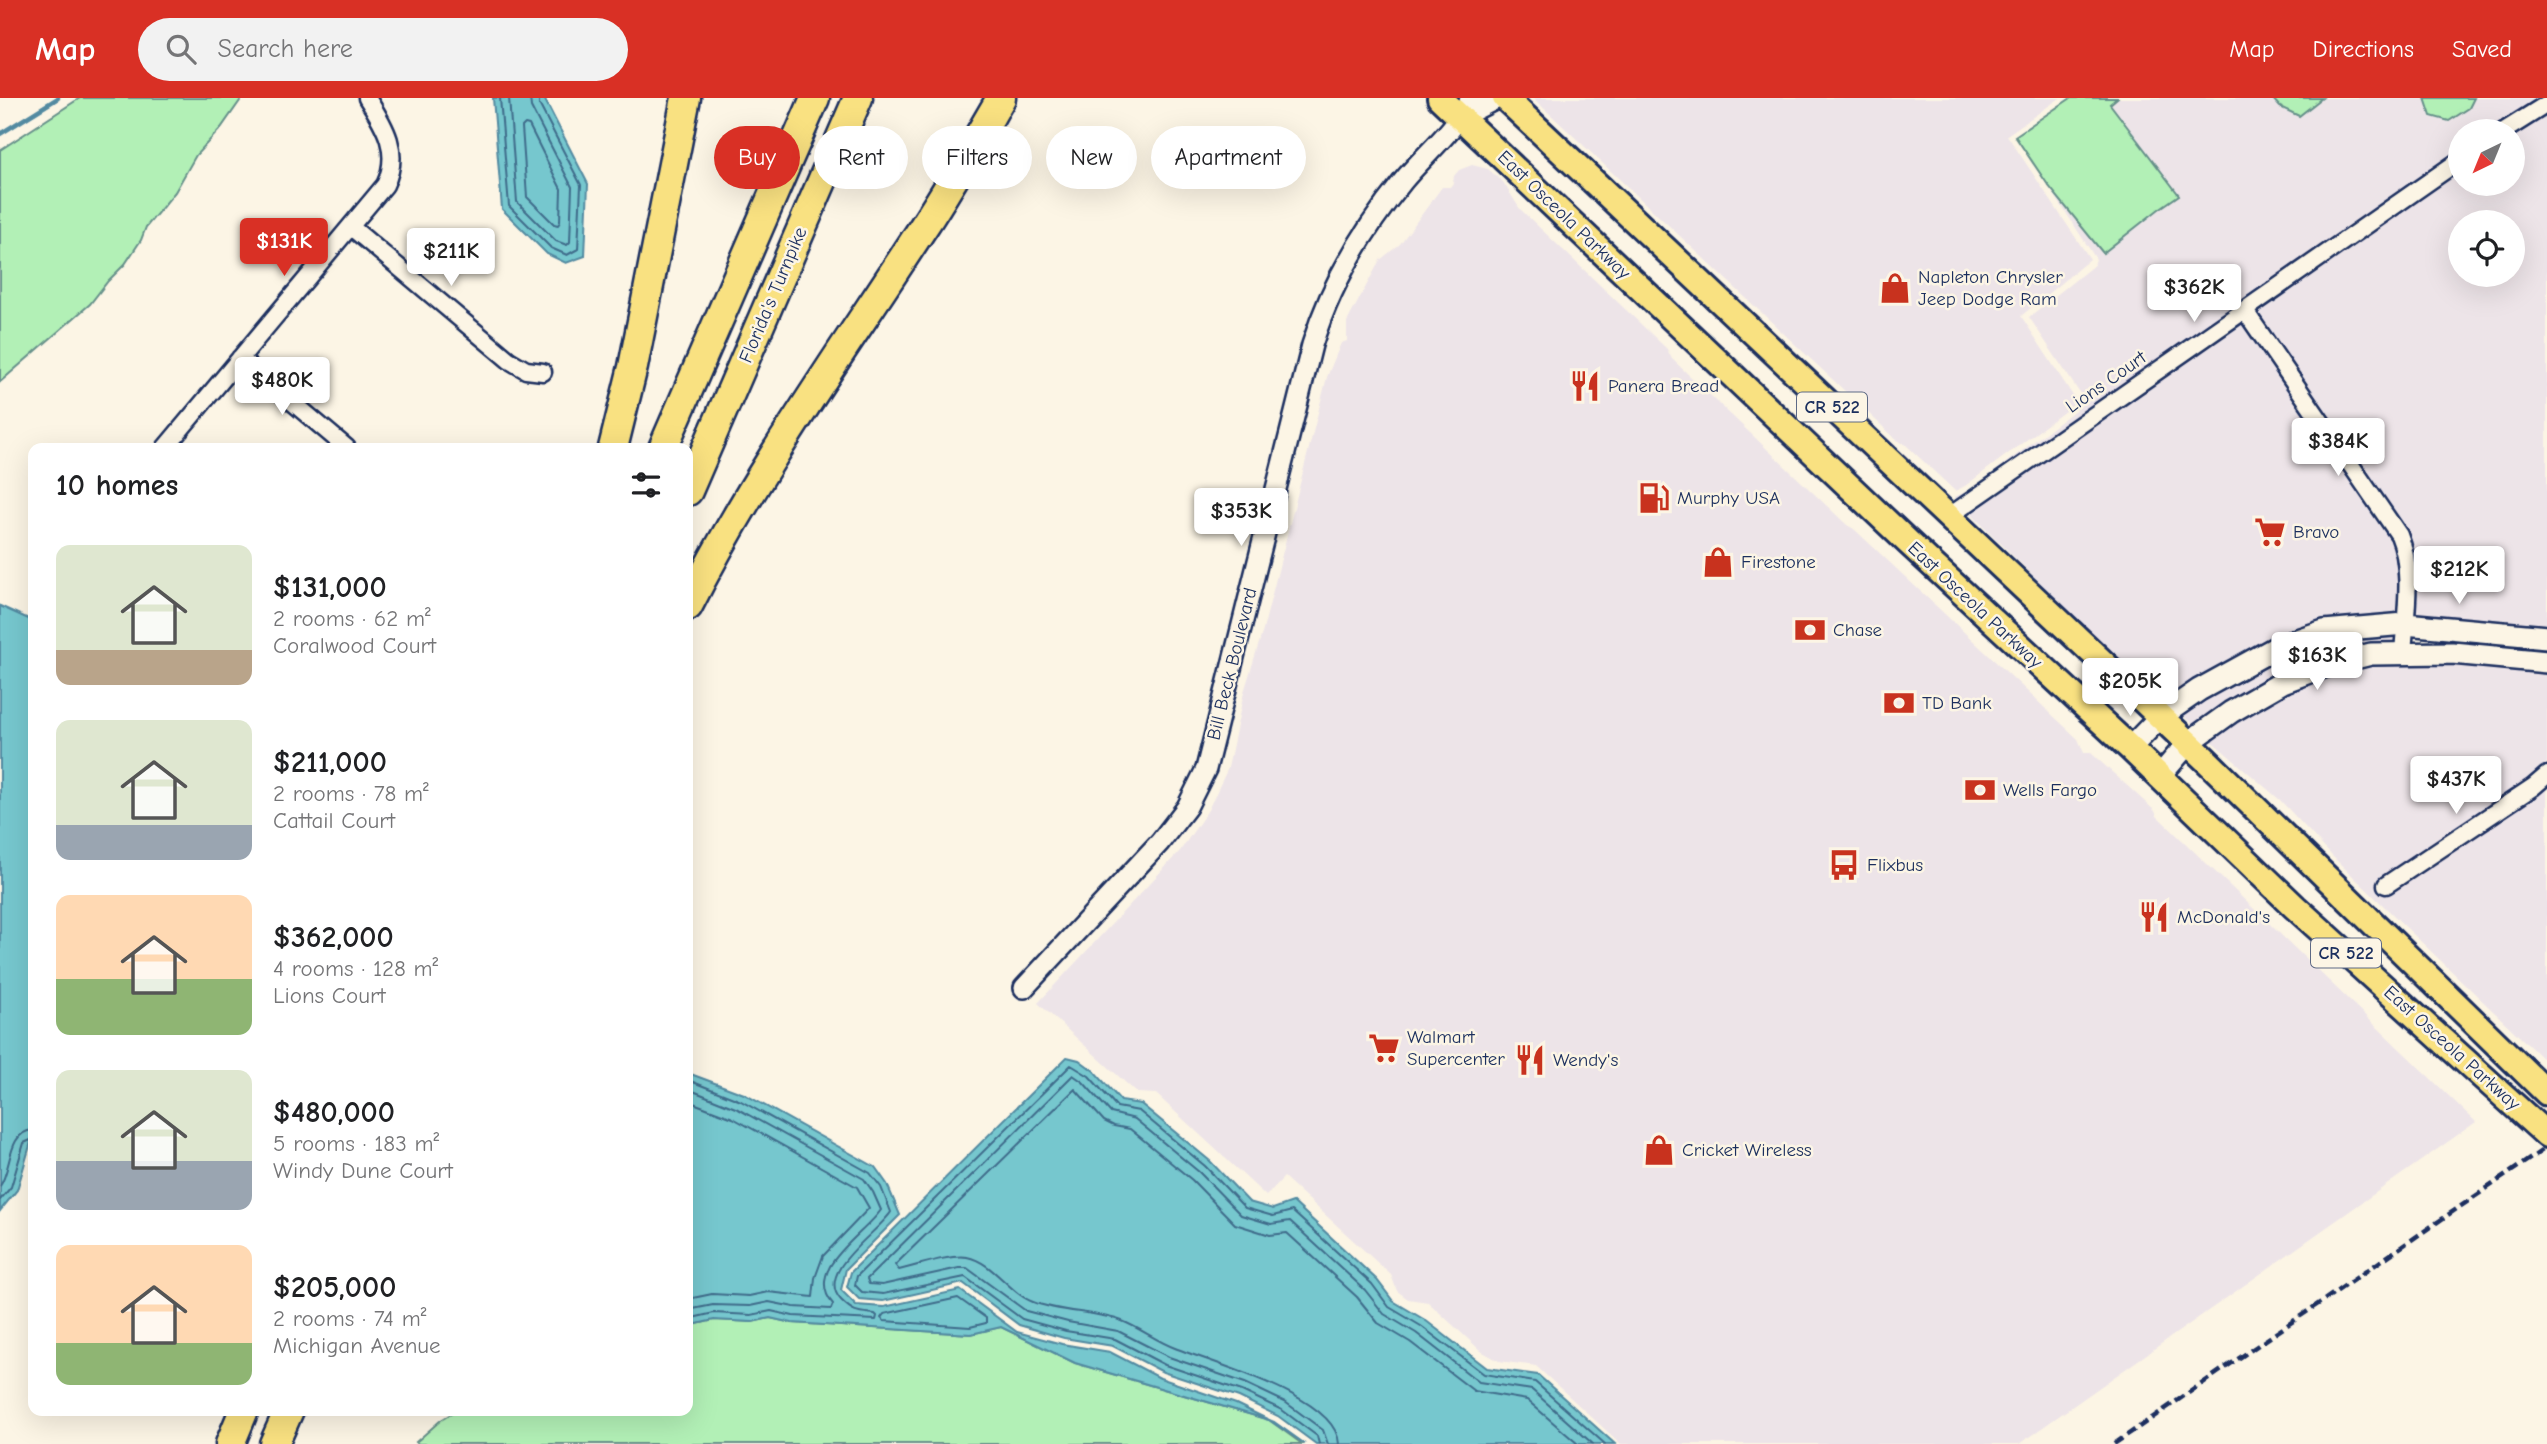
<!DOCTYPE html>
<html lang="en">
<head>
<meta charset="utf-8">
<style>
  :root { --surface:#fff; --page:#f2f2f2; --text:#202124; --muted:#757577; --accent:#d93025 }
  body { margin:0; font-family:"Comic Neue",sans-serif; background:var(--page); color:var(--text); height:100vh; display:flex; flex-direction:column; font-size:26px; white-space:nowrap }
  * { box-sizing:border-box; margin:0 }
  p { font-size:23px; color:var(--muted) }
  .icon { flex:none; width:38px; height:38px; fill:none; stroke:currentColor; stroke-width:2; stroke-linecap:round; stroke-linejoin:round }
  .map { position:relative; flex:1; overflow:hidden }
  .sheet { position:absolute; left:28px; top:345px; width:665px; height:973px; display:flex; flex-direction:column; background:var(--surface); border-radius:14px; box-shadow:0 7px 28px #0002 }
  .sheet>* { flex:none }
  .hud { position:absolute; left:714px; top:28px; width:665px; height:63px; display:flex; gap:14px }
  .needle { width:46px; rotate:223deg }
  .tools { position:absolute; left:2448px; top:21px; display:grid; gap:14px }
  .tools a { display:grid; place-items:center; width:77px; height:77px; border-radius:50%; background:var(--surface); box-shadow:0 7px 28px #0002; font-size:35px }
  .price { position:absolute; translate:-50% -60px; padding:0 16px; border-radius:7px; background:#fff; color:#222; font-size:23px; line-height:46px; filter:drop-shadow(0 2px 4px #0008) }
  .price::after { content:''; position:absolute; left:50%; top:42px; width:21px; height:16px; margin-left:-10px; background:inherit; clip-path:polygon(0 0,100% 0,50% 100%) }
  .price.active { background:var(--accent); color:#fff }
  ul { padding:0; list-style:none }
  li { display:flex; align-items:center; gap:21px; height:175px; padding:0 28px }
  li span { display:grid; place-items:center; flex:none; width:196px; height:140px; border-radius:14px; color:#555 }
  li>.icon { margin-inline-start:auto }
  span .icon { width:84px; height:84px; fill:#fffc; stroke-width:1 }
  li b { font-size:30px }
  h2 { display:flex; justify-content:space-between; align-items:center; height:84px; padding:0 28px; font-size:30px }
  .chip { padding:0 24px; border-radius:32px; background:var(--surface); box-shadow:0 7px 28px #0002; font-size:24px; line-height:63px }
  .chip.active { background:var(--accent); color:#fff }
  header { display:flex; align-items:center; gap:42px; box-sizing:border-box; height:98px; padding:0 35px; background:var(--accent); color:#fff }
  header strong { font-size:33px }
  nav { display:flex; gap:38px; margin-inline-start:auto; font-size:24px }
  .search { width:490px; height:63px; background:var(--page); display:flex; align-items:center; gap:18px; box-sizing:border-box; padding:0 24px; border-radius:38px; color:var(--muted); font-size:26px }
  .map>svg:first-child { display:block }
  .built { fill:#ede4e8; fill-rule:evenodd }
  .green { fill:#b2f0b6; stroke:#66908a; stroke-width:2 }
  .water { fill:#76c7ce; stroke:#528aa1; stroke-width:2 }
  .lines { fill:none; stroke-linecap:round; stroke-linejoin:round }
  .shore { stroke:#3f6c8b; stroke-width:2 }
  .stream { stroke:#528aa1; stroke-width:4.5 }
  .minor-casing { stroke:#1b2f5e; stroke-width:21 }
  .tertiary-casing { stroke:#1b2f5e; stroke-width:24 }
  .secondary-casing { stroke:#1b2f5e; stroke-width:26 }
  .primary-casing { stroke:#1b2f5e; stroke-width:30 }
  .motorway-casing { stroke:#1b2f5e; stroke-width:33 }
  .minor { stroke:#fcf5e5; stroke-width:16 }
  .tertiary { stroke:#fcf5e5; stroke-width:19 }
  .secondary { stroke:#fcf5e5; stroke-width:21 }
  .primary { stroke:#f9e181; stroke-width:24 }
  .motorway { stroke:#f9e181; stroke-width:28 }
  .rail { stroke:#1b2f5e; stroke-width:4.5; stroke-dasharray:10 5; stroke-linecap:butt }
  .labels { text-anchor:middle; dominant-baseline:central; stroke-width:5; stroke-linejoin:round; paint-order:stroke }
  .shield { fill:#fcf5e5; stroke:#5e6a86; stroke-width:2 }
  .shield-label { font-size:18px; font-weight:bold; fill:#1b2f5e }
  .street-label { font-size:19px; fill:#1b2f5e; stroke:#fcf5e5 }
  .poi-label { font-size:19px; fill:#1b2f5e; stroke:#fcf5e5; text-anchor:start }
</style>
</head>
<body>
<header>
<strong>Map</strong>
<div class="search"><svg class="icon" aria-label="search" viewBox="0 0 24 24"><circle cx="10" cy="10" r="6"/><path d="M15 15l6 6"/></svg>Search here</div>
<nav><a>Map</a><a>Directions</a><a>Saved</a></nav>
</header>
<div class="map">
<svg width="2547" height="1346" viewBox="0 0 2547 1346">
  <rect width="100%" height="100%" fill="#fcf5e5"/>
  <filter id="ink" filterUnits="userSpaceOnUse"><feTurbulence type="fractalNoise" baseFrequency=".0143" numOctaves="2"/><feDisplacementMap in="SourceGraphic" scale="14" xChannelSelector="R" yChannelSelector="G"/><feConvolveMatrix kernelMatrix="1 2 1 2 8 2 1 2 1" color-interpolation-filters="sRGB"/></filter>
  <g filter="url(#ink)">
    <path class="built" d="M1533,0H2060L2007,37L2090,161L2021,218L2077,304L1965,388L1955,393L1906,347L1897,342Z
      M2117,0H2272L2280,9L2299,18L2322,0H2425L2432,18L2469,10L2474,0H2544L2491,33H2460V53L1959,403L1954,399L1969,393L2083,306V300L2029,219L2094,167L2096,161L2048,87L2103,155L2179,97L2110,5Z
      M2547,15V531L2413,519L2412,460L2406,433L2256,215L2460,70V86H2513V36ZM2460,124H2513V177H2460Z
      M1472,67L1488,71L1503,84L1520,111L1667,251L1672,261L1847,427L1854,431L2078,641L2084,655H2091L2155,713L2157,718L2476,1024L2019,1346H1621L1536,1268L1499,1263L1481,1253L1428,1204L1408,1201L1397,1193L1391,1177L1284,1079L1266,1098L1156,996L1137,995L1038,905L1180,753L1208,712L1228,670L1244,594L1263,532L1327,279L1341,245L1347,243V224L1380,162L1400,146L1442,89H1450L1453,85L1454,78L1459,72Z
      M2243,224L2388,432L2397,456L2398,518L2324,525L2168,605L2118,562L1969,414Z
      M2397,534L2396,549L2197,630L2179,614L2241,575L2324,540Z
      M2451,562L2547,572V665L2529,684L2376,785L2384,797L2536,696L2547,686V965L2333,759L2280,702L2208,640L2285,591L2371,563Z"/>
    <path class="green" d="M80,0H242L221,30L196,57L175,94L146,129L141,142L125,166L108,183L90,206L0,284V52Z
      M2071,0H2117L2110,6L2179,97L2159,111L2103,155L2048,87L2015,38Z
      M2272,0H2322L2299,18L2280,9Z
      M2425,0H2474L2469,10L2449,23L2431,18Z
      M770,1220L792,1225L971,1236L1001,1229L1075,1265L1269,1322L1302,1346H418L416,1344L441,1322L456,1313L688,1312V1228L714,1222L752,1224Z"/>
    <path class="water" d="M493,0H544L588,86L585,158L566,165L547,156L502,111Z
      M0,508L33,523V1037L17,1092L0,1113Z
      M1067,959L1079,962L1094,973L1121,1003L1141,1006L1210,1063L1249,1104L1273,1111L1293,1104L1377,1182L1393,1203L1425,1222L1487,1270L1538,1277L1615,1346H1316L1278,1318L1239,1299L1163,1274L1113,1248L1064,1240L1019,1227L963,1185L883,1203L859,1201L847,1189L851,1174Z
      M688,975L744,996L875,1069L887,1086L900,1117L846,1171L841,1192L856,1207L884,1209L960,1192L1017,1234L1062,1246L1110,1254L1160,1280L1236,1306L1269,1322L1274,1324L1305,1346L1269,1322L1075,1265L1001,1229L971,1236L792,1225L770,1220L752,1224L714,1222L688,1228Z"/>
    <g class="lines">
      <path class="shore" d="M500,0L509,108L551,150L567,157L578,151L581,87L539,6V0
        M509,0L517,104L556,143L567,147L570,144L572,89L531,9L530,0
        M525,26L529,27L561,91L560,124L558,127L554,126L527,99L522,29Z
        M688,982L741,1003L870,1075L881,1089L891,1114C878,1135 814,1174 841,1202C854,1215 857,1214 875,1216L877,1218L876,1222L793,1218L771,1213L751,1217L714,1215L688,1221
        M688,991L738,1011L864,1081L873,1094L881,1112C864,1137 803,1171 833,1206L831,1211L794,1209L769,1204L750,1208L713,1207L688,1212
        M688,1003L733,1020L857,1089L869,1110L823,1158L815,1180L813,1199L768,1194L749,1198L712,1196L688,1201
        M0,1088C12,1071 7,1034 33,1032
        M0,1102L11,1089L24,1045L33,1041
        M958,1200L986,1220V1225L970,1229L884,1223L881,1220L884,1216Z
        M1319,1346L1317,1338L1282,1312L1242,1293L1165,1267L1115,1241L1066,1233L1022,1221L965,1179L883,1196L862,1194L855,1187L857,1178L1071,967L1089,978L1117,1009L1139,1013L1205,1068L1245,1110L1273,1118L1292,1113L1372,1186L1389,1209L1421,1228L1484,1276L1535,1284L1605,1346
        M1328,1346L1323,1332L1285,1304L1245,1285L1169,1259L1118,1233L1068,1224L1026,1213L967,1170H959L882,1187L869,1186L867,1181L1073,977L1083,984L1111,1015L1135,1021L1199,1074L1241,1117L1271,1126L1290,1123L1365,1192L1384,1216L1416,1235L1479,1284L1532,1292L1593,1346
        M1339,1346C1337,1298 1212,1265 1175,1250C1156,1243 1140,1230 1122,1223C1094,1213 1062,1215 1033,1204C1009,1195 993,1164 967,1159C950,1156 917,1168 899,1172L895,1167L1075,991L1104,1023L1114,1028L1130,1031L1192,1082L1235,1126L1270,1137L1287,1135L1357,1199L1378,1225L1410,1244L1474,1293L1527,1302L1578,1346"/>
      <path class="stream" d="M0,36L58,0"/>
      <defs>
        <path id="minor" d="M2504,33L2547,6
          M351,129L509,262L526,272L543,274
          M2245,213L2399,437C2414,473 2405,519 2403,556
          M240,260L347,350
          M165,350L385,87C401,54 385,28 367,0
          M1948,419L2460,62
          M2386,787L2533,689L2547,677"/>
        <path id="tertiary" d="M1461,19L1498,0
          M1024,890L1160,744L1187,709L1206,671L1312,247C1330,188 1364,131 1403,83C1426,55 1455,33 1471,0"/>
        <path id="secondary" d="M2130,650L2160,619L2199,592L2279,548L2324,533L2405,526L2547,539
          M2159,679L2188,645L2231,614L2283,584L2331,566L2371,556L2452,555L2547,564"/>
        <path id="primary" d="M1440,0L1909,445L2130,650L2295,809L2547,1037
          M1505,0L2205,661L2547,995"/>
        <path id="motorway" d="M613,350L633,269L686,0
          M663,350L815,0
          M688,393L858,0
          M688,508C755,375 843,253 924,128C951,87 976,43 1001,0
          M230,1346L244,1312
          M274,1346L289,1312"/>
      </defs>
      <use href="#minor" class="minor-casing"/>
      <use href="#tertiary" class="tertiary-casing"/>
      <use href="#secondary" class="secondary-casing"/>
      <use href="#primary" class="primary-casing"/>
      <use href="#motorway" class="motorway-casing"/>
      <use href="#minor" class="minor"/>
      <use href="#tertiary" class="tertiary"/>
      <use href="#secondary" class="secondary"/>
      <use href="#primary" class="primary"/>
      <use href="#motorway" class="motorway"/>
      <path class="rail" d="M2114,1346L2547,1049"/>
    </g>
  </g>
  <defs>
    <symbol id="shop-bare" viewBox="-9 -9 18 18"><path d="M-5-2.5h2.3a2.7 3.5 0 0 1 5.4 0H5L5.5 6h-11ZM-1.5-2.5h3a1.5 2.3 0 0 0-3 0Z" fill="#c8321e" stroke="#fcf5e5" stroke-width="2.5" paint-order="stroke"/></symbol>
    <symbol id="restaurant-bare" viewBox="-9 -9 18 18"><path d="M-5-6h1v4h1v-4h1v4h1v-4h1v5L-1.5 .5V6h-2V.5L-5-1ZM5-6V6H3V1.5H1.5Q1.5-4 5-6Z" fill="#c8321e" stroke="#fcf5e5" stroke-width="2.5" paint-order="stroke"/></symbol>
    <symbol id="fuel-bare" viewBox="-9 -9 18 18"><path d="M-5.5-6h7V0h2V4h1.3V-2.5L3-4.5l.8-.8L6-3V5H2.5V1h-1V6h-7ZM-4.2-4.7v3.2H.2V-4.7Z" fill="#c8321e" stroke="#fcf5e5" stroke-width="2.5" paint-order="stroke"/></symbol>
    <symbol id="supermarket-bare" viewBox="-9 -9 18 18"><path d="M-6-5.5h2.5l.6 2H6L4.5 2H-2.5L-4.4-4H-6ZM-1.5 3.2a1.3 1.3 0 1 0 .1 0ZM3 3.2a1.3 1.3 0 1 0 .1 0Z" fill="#c8321e" stroke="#fcf5e5" stroke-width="2.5" paint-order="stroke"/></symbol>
    <symbol id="bank-bare" viewBox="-9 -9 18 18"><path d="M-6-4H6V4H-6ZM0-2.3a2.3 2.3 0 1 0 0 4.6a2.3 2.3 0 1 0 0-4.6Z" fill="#c8321e" stroke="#fcf5e5" stroke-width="2.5" paint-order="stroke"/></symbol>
    <symbol id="bus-bare" viewBox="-9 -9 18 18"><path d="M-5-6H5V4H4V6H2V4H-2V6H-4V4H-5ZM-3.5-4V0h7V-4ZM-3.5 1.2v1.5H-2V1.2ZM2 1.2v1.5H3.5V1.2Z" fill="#c8321e" stroke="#fcf5e5" stroke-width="2.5" paint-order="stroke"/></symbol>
  </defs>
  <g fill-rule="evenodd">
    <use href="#shop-bare" x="1873" y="168" width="44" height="44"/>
    <use href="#restaurant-bare" x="1563" y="266" width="44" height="44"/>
    <use href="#fuel-bare" x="1632" y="378" width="44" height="44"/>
    <use href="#supermarket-bare" x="2248" y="412" width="44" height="44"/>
    <use href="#shop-bare" x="1696" y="442" width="44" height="44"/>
    <use href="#bank-bare" x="1788" y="510" width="44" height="44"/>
    <use href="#bank-bare" x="1877" y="583" width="44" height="44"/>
    <use href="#bank-bare" x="1958" y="670" width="44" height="44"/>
    <use href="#bus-bare" x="1822" y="745" width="44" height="44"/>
    <use href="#restaurant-bare" x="2132" y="797" width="44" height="44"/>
    <use href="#supermarket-bare" x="1362" y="928" width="44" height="44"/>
    <use href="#restaurant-bare" x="1508" y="940" width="44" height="44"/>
    <use href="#shop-bare" x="1637" y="1030" width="44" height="44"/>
  </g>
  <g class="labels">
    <g class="shield">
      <rect x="1797" y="294.5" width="70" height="29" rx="5"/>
      <rect x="2311" y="840.5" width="70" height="29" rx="5"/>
    </g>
    <g class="shield-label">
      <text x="1832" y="309">CR 522</text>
      <text x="2346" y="855">CR 522</text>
    </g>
    <g class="street-label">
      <text transform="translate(1564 117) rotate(44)">East Osceola Parkway</text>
      <text transform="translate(773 197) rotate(-67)">Florida's Turnpike</text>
      <text transform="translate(2106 284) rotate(-35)">Lions Court</text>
      <text transform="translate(1975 507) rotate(43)">East Osceola Parkway</text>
      <text transform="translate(1232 566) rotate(-76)">Bill Beck Boulevard</text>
      <text transform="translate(2452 950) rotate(42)">East Osceola Parkway</text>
    </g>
    <g class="poi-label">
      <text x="1918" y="179">Napleton Chrysler<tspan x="1918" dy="22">Jeep Dodge Ram</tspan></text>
      <text x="1608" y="288">Panera Bread</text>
      <text x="1677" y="400">Murphy USA</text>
      <text x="2293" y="434">Bravo</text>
      <text x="1741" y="464">Firestone</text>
      <text x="1833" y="532">Chase</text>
      <text x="1922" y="605">TD Bank</text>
      <text x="2003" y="692">Wells Fargo</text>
      <text x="1867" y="767">Flixbus</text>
      <text x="2177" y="819">McDonald's</text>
      <text x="1407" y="939">Walmart<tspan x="1407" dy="22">Supercenter</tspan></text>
      <text x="1553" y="962">Wendy's</text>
      <text x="1682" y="1052">Cricket Wireless</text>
    </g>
  </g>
</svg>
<div class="tools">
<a><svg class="needle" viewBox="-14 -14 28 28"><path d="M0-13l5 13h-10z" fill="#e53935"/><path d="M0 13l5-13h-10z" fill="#757577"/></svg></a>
<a><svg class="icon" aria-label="locate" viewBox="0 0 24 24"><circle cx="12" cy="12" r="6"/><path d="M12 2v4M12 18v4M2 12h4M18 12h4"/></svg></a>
</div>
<b class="price active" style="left:284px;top:180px">$131K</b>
<b class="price" style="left:451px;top:190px">$211K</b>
<b class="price" style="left:2194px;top:226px">$362K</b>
<b class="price" style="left:282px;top:319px">$480K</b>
<b class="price" style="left:2338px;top:380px">$384K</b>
<b class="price" style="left:1241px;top:450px">$353K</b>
<b class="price" style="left:2459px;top:508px">$212K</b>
<b class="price" style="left:2317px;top:594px">$163K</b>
<b class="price" style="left:2130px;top:620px">$205K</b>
<b class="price" style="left:2456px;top:718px">$437K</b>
<div class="hud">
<a class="chip active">Buy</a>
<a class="chip">Rent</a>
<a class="chip">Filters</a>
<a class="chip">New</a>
<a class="chip">Apartment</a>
</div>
<section class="sheet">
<h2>10 homes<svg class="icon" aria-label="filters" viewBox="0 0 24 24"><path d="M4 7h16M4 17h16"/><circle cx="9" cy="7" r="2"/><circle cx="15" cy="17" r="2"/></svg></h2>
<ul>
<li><span style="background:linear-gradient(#dfe7d0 75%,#b9a48a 0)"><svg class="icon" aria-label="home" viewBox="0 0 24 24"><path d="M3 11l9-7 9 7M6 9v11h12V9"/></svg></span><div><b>$131,000</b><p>2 rooms · 62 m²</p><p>Coralwood Court</p></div></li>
<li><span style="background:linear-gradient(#dfe7d0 75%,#9aa5b1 0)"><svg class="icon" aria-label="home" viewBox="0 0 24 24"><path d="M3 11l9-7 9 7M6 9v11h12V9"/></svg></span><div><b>$211,000</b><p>2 rooms · 78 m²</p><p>Cattail Court</p></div></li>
<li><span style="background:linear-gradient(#ffd9b3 60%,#8fb573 0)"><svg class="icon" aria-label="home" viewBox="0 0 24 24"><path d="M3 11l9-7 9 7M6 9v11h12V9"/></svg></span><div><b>$362,000</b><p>4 rooms · 128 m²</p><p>Lions Court</p></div></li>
<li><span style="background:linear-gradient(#dfe7d0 65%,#9aa5b1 0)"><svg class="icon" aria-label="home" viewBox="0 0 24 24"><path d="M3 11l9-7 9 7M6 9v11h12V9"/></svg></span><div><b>$480,000</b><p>5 rooms · 183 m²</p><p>Windy Dune Court</p></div></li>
<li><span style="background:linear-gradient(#ffd9b3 70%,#8fb573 0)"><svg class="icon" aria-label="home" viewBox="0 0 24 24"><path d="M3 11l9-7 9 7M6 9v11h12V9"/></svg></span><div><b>$205,000</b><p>2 rooms · 74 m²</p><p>Michigan Avenue</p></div></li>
</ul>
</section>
</div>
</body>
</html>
